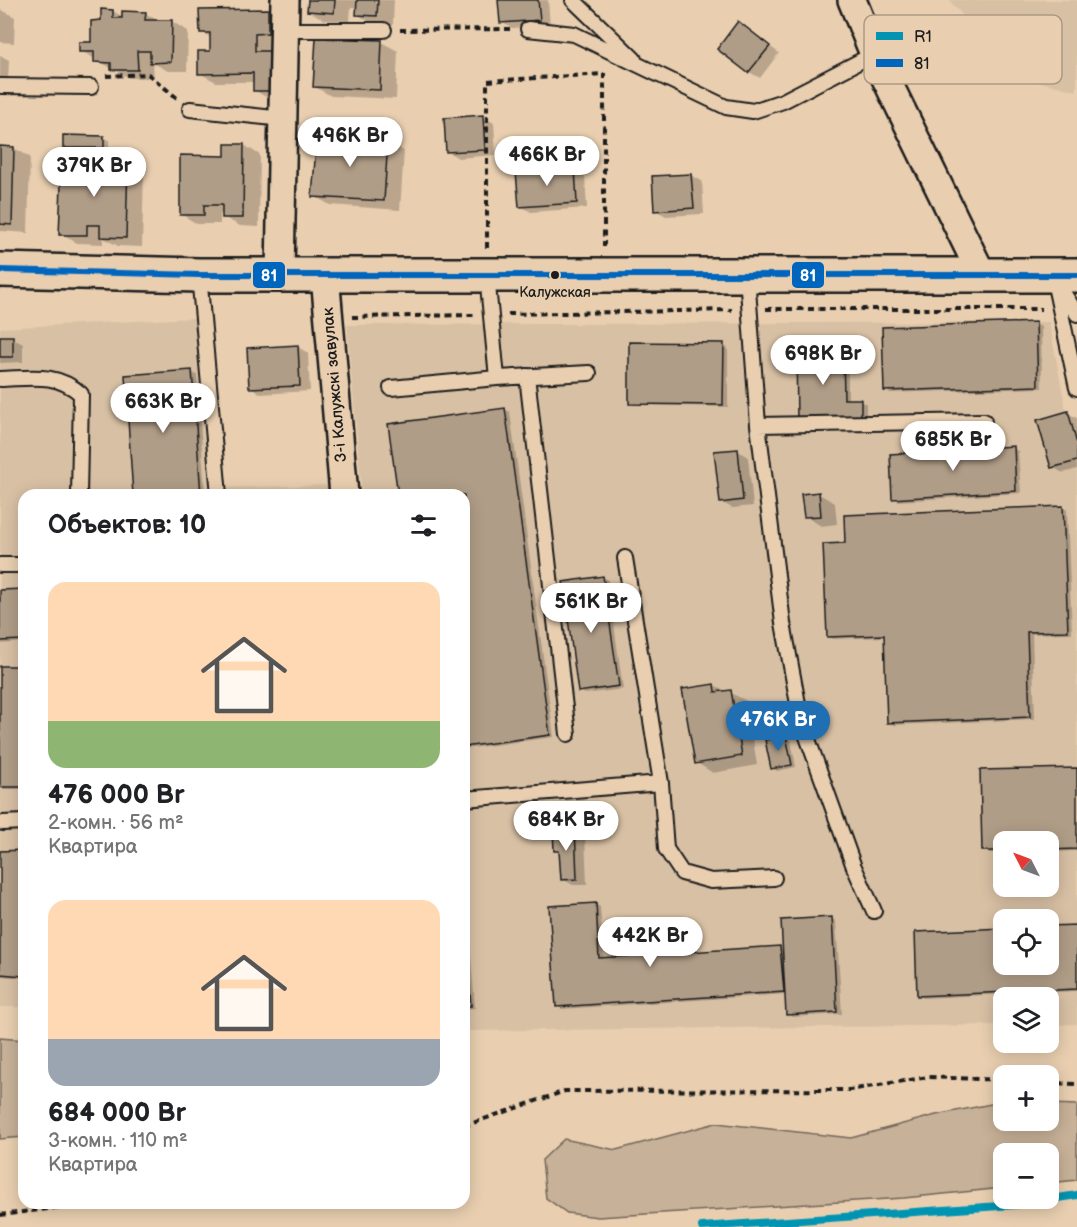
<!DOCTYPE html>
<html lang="ru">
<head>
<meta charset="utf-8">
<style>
  :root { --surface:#fff; --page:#f2f2f2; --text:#202124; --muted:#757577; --accent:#1f6fb2 }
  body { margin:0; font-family:"Balsamiq Sans",sans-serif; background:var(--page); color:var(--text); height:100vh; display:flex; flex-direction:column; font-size:22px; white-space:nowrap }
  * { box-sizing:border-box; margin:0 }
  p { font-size:20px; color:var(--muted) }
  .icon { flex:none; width:33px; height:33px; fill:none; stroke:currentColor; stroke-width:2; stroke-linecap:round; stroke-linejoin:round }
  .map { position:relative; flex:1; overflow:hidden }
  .panel { position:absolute; left:18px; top:489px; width:452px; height:720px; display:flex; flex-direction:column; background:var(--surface); border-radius:18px; box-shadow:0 3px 15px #0003 }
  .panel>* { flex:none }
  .needle { width:39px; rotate:312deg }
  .controls { position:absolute; left:993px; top:831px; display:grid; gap:12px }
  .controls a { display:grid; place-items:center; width:66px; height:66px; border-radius:12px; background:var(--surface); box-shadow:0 3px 15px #0003; font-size:30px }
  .price { position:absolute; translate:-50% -51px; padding:0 14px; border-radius:21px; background:#fff; color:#222; font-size:20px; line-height:39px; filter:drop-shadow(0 2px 3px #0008) }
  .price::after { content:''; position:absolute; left:50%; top:36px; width:18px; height:14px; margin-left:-9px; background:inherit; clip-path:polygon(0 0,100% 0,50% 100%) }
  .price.on { background:var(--accent); color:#fff }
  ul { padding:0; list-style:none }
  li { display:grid; align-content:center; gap:12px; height:318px; padding:0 30px }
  li span { display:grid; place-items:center; height:186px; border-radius:18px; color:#555 }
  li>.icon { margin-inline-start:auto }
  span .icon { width:108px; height:108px; fill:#fffc; stroke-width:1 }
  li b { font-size:26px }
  h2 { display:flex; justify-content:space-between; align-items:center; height:72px; padding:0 30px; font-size:26px }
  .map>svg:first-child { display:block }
  .built { fill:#d8c0a4; fill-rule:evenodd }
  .green { fill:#c7b198; stroke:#72665a; stroke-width:1.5 }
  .shadow { fill:#0003 }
  .building { fill:#b09d87; stroke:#1c1c1c; stroke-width:1.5 }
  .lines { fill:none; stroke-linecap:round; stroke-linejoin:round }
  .service-casing { stroke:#1c1c1c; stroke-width:18 }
  .minor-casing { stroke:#1c1c1c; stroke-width:32 }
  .tertiary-casing { stroke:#1c1c1c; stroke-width:38 }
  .path { stroke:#1c1c1c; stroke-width:4; stroke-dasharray:6 4.5; stroke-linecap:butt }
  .service { stroke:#e9cfb0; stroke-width:14 }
  .minor { stroke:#e9cfb0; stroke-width:27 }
  .tertiary { stroke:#e9cfb0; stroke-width:33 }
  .bus-1-casing { stroke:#e9cfb0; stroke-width:10 }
  .bus-1 { stroke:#0065bd; stroke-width:6 }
  .rail-1-casing { stroke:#e9cfb0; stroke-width:12 }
  .rail-1 { stroke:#0494b3; stroke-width:8 }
  .bus-dot { fill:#1c1c1c; stroke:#e9cfb0; stroke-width:2 }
  .labels { text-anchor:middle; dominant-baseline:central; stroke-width:4.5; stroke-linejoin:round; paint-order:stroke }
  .bus-label { font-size:14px; fill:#1c1c1c; stroke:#e9cfb0 }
  .street-label { font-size:16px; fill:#1c1c1c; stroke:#e9cfb0 }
  .key { fill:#e9cfb0; stroke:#ac9984; stroke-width:1.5 }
  .key-label { font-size:16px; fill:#1c1c1c }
  .line-badge { stroke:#e9cfb0; stroke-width:2 }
  .badge-label { font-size:16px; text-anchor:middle; font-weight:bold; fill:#fff }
</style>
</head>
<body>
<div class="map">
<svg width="1077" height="1227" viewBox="0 0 1077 1227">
  <rect width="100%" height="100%" fill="#e9cfb0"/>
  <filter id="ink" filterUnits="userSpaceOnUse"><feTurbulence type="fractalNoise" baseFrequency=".0167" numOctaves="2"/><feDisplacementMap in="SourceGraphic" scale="12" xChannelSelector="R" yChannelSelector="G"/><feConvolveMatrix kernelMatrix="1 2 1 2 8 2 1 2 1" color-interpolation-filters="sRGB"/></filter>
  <g filter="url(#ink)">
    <path class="built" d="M949,0H1077V91L1017,76Z
      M194,318L208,488L335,485V495H24V1007H0V328Z
      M1049,322L1077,466V1024L1049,1025L1048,998H1004L1003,1025L464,1031V495H362L347,325ZM1004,842H1048V886H1004ZM1004,920H1048V964H1004Z"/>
    <path class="green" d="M0,1038L24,1040V1137L0,1139Z
      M996,1103H1003L1004,1120H1048L1049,1104L1077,1105V1180L1049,1183L1048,1154H1004L1003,1188L904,1198L598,1217L567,1213L546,1198L542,1160L564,1139L616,1150L716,1123L851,1138L936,1115Z"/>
    <path class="shadow" d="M309,0H394L393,25L374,24L358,15V8L351,7L350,21L325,20L309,11Z
      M500,0H548L550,26L512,28L501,22Z
      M0,9L15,17L14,43L0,42Z
      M268,10L284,20L271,100L254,90V82H216L199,73L212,52V38L201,32Z
      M103,11H113L123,17L145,13L159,21H171L188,31L187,71H168L153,63L154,78H129L81,51L93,43L103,22Z
      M738,23L779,53L760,78L749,72Z
      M381,42L398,51L396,99L331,96L315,87Z
      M0,55L9,60L8,82H0Z
      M483,117L494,123L496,155L458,158L447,151Z
      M65,136L104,137L109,140V150H69L64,147Z
      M387,141L404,151L400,210L330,205L314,196Z
      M244,145L260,155L259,227L240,226L223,217L224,214H220V224H197L181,214L226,157Z
      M0,147L14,148L30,157L28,233L0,231Z
      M93,162L107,170L127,162L144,171L142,247L118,246L103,238V244L77,243L61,234Z
      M574,170L585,176L587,208L531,212L520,206Z
      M691,175L702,181L704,214L666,216L655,210Z
      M1036,324L1041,327L1042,388L890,393L885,390Z
      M0,338H12L23,344V362L0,363Z
      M723,345L728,348V407L635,405L630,403Z
      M298,347L308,353L310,391L261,394L251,387Z
      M843,349L848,352V401L866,403V421L798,419Z
      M192,372L197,375L205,495H135Z
      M505,409L510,412L554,737L464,749V495H399Z
      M1068,413L1077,418V469L1063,473L1052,467Z
      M1013,448L1018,451L1021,493L899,501L894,498Z
      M737,450L748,457L753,506L732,508L721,502Z
      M819,494L835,503L837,524L821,526L805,516Z
      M1063,507L1067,510L1072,633L1032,634L1035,719L894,725L889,722L886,637L833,639L828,637L846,544Z
      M603,577L608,580L623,689L585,694L580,691Z
      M24,590V642L0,644V592Z
      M0,667H24V789H0Z
      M714,685L747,701L757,765L713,773L697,763Z
      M786,737L791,740L796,767L777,771L772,768Z
      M1077,769V851L1048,852V842H1004V853H989L984,850Z
      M574,828L585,834L587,885H573L562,879L561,853L555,850Z
      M0,852H24V978L0,976Z
      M464,868L475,1008L464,1009Z
      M595,904L600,907L604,959L780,947L784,950L831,918L836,921L842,1014L793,1017L788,1014L787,994L562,1009L557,1006Z
      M1077,927V991L923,998L919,995L1004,964H1048Z"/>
    <path class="building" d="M308,0H335L334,13L307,11Z
      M357,0H378L377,16L356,15Z
      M498,0H538L540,20L500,23Z
      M101,9L113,10V18H122V11L146,12L145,20H172L171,62L150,63V51H137L138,70H111V63L94,62V52H79V42H91V21L101,20Z
      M268,9V33L255,34V51H269V91H253V73L198,74V51H210V33H200L199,10Z
      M738,21L770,46L748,73L717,49Z
      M316,38L382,40L380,90L313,87Z
      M483,115L485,150L446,152L444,118Z
      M63,135L104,136V148H63Z
      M317,135L388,140L384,201L312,197Z
      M225,144H244L243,218H222V205H204V215H180V155L225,156Z
      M0,146L14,147L12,225L0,224Z
      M62,160L94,161L93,171L105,172V160H128L126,238L100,237V225H87V235H59Z
      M575,168L577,203L519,207L516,172Z
      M691,174L694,208L654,211L652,176Z
      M1036,322L1038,386L884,391L882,327Z
      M0,336H13V357H0Z
      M629,342L724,343L723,405L629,404Z
      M298,345L300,386L249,388L247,348Z
      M843,347L844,399H861V419L797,420L796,348Z
      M192,370L201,495H133L125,375Z
      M505,408L550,735L464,747V495H398L388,424Z
      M1068,411L1077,444V461L1051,468L1037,420Z
      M1014,446L1016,491L892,499L890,454Z
      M738,449L743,500L720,503L714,451Z
      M819,492L821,516L804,517L801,494Z
      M1063,506L1068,631L1027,632L1030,717L887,723L884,635L827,637L823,544L845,543L844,515Z
      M603,576L619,686L578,692L563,582Z
      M24,589V640L0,641V590Z
      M0,666H24V787H0Z
      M714,684L715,692L731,690L742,756L695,764L682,689Z
      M786,736L792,765L771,769L765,740Z
      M1077,768V849L1048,850V842H1004V851H982L980,770Z
      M575,827L577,879L561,880L559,851H554L553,828Z
      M24,850V976L0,974V851Z
      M596,903L599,958L780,946L784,992L556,1007L549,906Z
      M832,917L837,1012L786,1015L781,920Z
      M464,918L471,1006H464Z
      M1077,925V989L917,996L915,932L1004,928V964H1048V926Z"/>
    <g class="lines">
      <defs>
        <path id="service" d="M573,0L634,59
          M528,29L574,34L726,107L753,111L783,101L874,54
          M284,30H384
          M0,86L91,87
          M190,109L283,119
          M199,275L219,495
          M747,275L758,425L783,623L801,720L854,867L874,911
          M1053,276L1077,388
          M1059,286L1077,314
          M527,376L568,734
          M497,378L589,373
          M0,379C31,378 56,372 81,394L79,495
          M391,388L497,378L487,275
          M758,425L984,421
          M625,558L661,783L666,849L682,873L711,881L774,878
          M0,565H24
          M464,799L661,783
          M3,823L24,822"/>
        <path id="minor" d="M852,0L874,54L981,273
          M280,275L285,0
          M325,275L344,495"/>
        <path id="tertiary" d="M0,270L199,275H1077"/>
      </defs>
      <use href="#service" class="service-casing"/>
      <use href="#minor" class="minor-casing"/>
      <use href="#tertiary" class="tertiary-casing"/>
      <path class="path" d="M400,30L510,29
        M106,76L148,74L177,98
        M604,247V72
        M487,248V81L604,74
        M766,309H1041
        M508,314L732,310
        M352,317L474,315
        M1048,1083L1077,1084
        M464,1126L565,1091L849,1090L928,1077L1004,1080
        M0,1215L94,1203"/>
      <use href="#service" class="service"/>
      <use href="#minor" class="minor"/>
      <use href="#tertiary" class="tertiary"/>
      <defs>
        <path id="bus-1" d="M0,270L199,275H1077"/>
      </defs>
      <use href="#bus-1" class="bus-1-casing"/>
      <use href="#bus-1" class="bus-1"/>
      <defs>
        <path id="rail-1" d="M702,1227L1014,1205L1077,1195"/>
      </defs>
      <use href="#rail-1" class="rail-1-casing"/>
      <use href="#rail-1" class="rail-1"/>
    </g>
  </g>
  <circle class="bus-dot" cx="555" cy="275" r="5"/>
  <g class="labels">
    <g class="bus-label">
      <text x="555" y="292">Калужская</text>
    </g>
    <g class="street-label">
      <text transform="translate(335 385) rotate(-95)">3-і Калужскі завулак</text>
    </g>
  </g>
  <rect x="864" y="15" width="198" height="69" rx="9" class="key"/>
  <rect x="876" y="32" width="27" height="8" fill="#0494b3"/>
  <rect x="876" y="59" width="27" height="8" fill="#0065bd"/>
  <g class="key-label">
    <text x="914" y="42">R1</text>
    <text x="914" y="69">81</text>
  </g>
  <g class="line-badge">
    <rect x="252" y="261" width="34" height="28" rx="6" fill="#0065bd"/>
    <rect x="791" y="261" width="34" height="28" rx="6" fill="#0065bd"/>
  </g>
  <g class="badge-label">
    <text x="269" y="281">81</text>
    <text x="808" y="281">81</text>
  </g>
</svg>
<div class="controls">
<a><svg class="needle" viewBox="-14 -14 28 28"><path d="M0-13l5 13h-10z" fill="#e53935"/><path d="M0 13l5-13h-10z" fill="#757577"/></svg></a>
<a><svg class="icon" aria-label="locate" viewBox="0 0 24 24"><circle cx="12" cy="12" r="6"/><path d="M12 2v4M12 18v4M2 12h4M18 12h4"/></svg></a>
<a><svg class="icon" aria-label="layers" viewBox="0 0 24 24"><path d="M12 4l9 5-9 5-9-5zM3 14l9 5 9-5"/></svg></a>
<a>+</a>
<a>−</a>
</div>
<b class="price" style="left:350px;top:168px">496K Br</b>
<b class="price" style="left:547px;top:187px">466K Br</b>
<b class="price" style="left:94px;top:198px">379K Br</b>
<b class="price" style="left:823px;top:386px">698K Br</b>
<b class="price" style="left:163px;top:434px">663K Br</b>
<b class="price" style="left:953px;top:472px">685K Br</b>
<b class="price" style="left:591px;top:634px">561K Br</b>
<b class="price on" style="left:778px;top:752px">476K Br</b>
<b class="price" style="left:566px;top:852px">684K Br</b>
<b class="price" style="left:650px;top:968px">442K Br</b>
<section class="panel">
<h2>Объектов: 10<svg class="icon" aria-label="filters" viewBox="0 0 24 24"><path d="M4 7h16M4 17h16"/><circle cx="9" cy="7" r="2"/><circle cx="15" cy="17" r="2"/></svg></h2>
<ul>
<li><span style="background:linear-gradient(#ffd9b3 75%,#8fb573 0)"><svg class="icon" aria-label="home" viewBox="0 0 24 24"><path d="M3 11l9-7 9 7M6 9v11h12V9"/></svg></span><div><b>476 000 Br</b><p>2-комн. · 56 m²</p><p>Квартира</p></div></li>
<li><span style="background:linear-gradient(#ffd9b3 75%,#9aa5b1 0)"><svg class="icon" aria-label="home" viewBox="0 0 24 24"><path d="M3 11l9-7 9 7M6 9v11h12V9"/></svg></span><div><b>684 000 Br</b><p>3-комн. · 110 m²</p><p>Квартира</p></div></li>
</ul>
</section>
</div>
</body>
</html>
